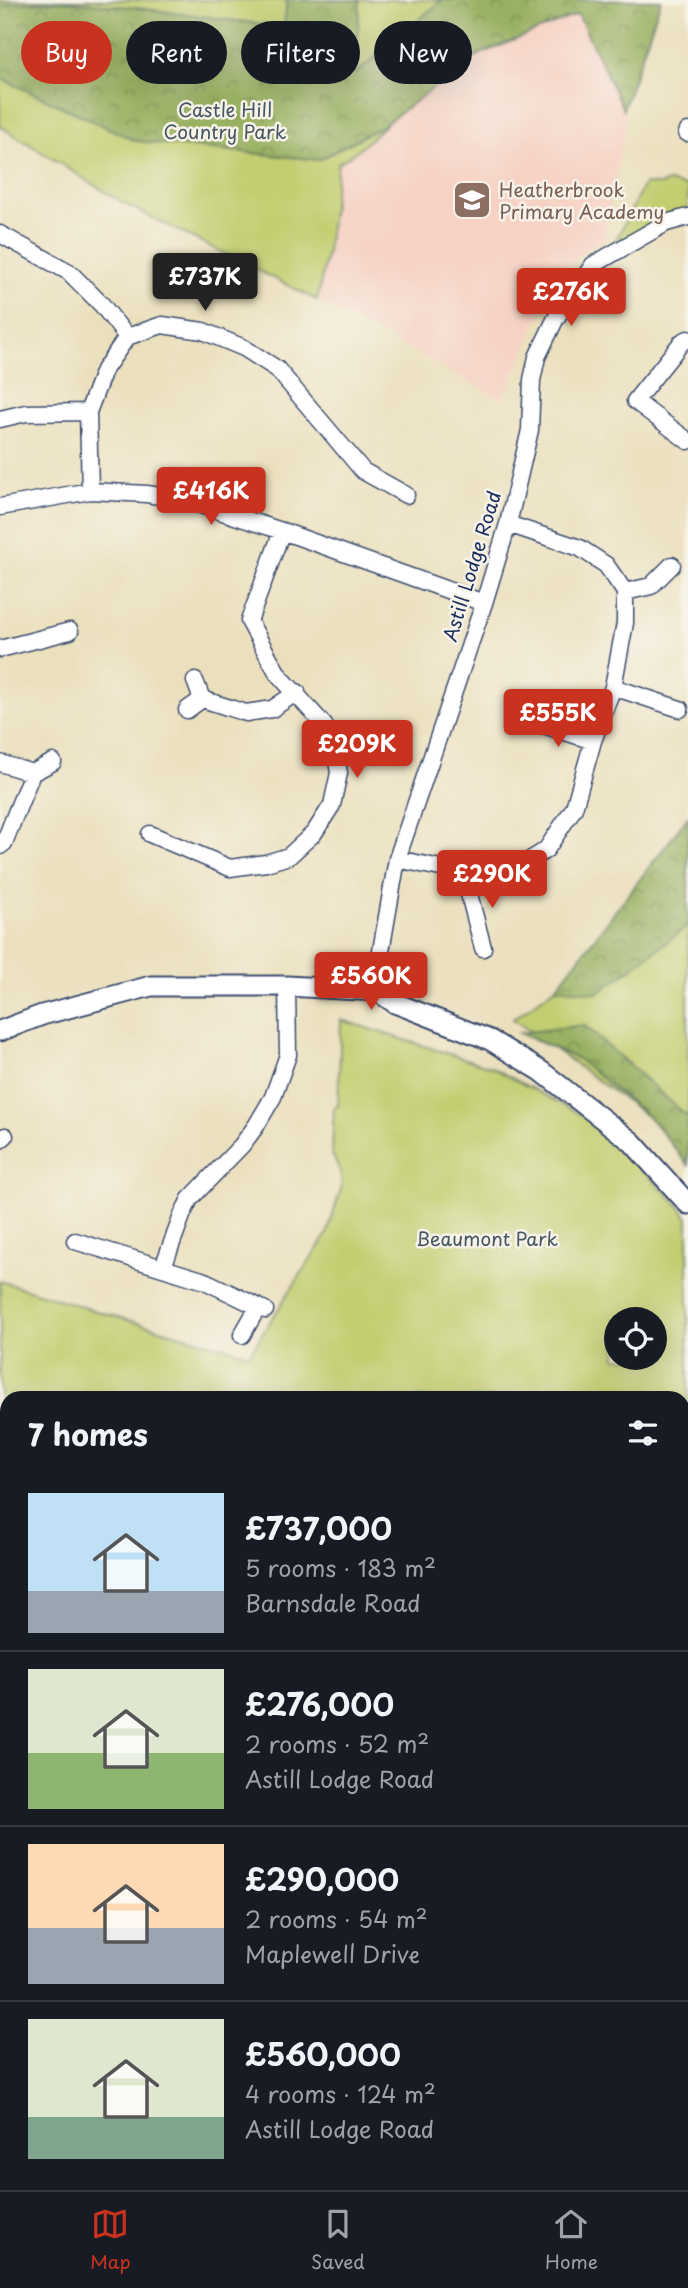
<!DOCTYPE html>
<html lang="en">
<head>
<meta charset="utf-8">
<style>
  :root { --surface:#171b24; --page:#242831; --text:#f1f3f6; --muted:#9ea1a6; --line:#363941; --accent:#c8321e }
  body { margin:0; font-family:"Playpen Sans",sans-serif; background:var(--page); color:var(--text); height:100vh; display:flex; flex-direction:column; font-size:26px; white-space:nowrap }
  * { box-sizing:border-box; margin:0 }
  p { font-size:23px; color:var(--muted) }
  .icon { flex:none; width:38px; height:38px; fill:none; stroke:currentColor; stroke-width:2; stroke-linecap:round; stroke-linejoin:round }
  .map { position:relative; flex:1; overflow:hidden }
  .details { position:absolute; left:0px; top:1391px; width:690px; height:800px; display:flex; flex-direction:column; background:var(--surface); border-radius:21px 21px 0 0; box-shadow:0 7px 28px #0002 }
  .details>* { flex:none }
  .hud { position:absolute; left:21px; top:21px; width:648px; height:63px; display:flex; gap:14px }
  .controls { position:absolute; left:604px; top:1307px; display:grid; gap:14px }
  .controls a { display:grid; place-items:center; width:63px; height:63px; border-radius:50%; background:var(--surface); box-shadow:0 7px 28px #0002; font-size:35px }
  .price { position:absolute; translate:-50% -60px; padding:0 16px; border-radius:7px; background:var(--accent); color:#fff; font-size:23px; line-height:46px; filter:drop-shadow(0 2px 4px #0008) }
  .price::after { content:''; position:absolute; left:50%; top:42px; width:21px; height:16px; margin-left:-10px; background:inherit; clip-path:polygon(0 0,100% 0,50% 100%) }
  .price.selected { background:#222; color:#fff }
  ul { padding:0; list-style:none }
  li { display:flex; align-items:center; gap:21px; height:175px; padding:0 28px }
  li+li { border-top:2px solid var(--line) }
  li span { display:grid; place-items:center; flex:none; width:196px; height:140px; border-radius:0px; color:#555 }
  li>.icon { margin-inline-start:auto }
  span .icon { width:84px; height:84px; fill:#fffc; stroke-width:1 }
  li b { font-size:30px }
  h2 { display:flex; justify-content:space-between; align-items:center; height:84px; padding:0 28px; font-size:30px }
  .chip { padding:0 24px; border-radius:32px; background:var(--surface); box-shadow:0 7px 28px #0002; font-size:24px; line-height:63px }
  .chip.selected { background:var(--accent); color:#fff }
  .tab-bar { display:flex; justify-content:space-around; align-items:center; height:98px; border-top:2px solid var(--line); background:var(--surface); font-size:19px; color:var(--muted) }
  .tab-bar a { display:grid; justify-items:center; gap:4px }
  .tab-bar .selected { color:var(--accent) }
  .map>svg:first-child { display:block }
  .built { fill:#f6d2c4 }
  .green { fill:#c2ce70; stroke:#6e7e67; stroke-width:2; fill-rule:evenodd }
  .forest { fill:url(#forest-crowns); stroke:#5a7060; stroke-width:2 }
  .lines { fill:none; stroke-linecap:round; stroke-linejoin:round }
  .minor-casing { stroke:#3a4a6c; stroke-width:19 }
  .tertiary-casing { stroke:#3a4a6c; stroke-width:23 }
  .minor { stroke:#fff; stroke-width:16 }
  .tertiary { stroke:#fff; stroke-width:19 }
  .labels { text-anchor:middle; dominant-baseline:central; stroke-width:5; stroke-linejoin:round; paint-order:stroke }
  .park-label { font-size:19px; fill:#455762; stroke:#f7f3e8 }
  .education-label { font-size:19px; fill:#785e54; stroke:#f7f3e8; text-anchor:start }
  .street-label { font-size:19px; fill:#1b2f5e; stroke:#f7f3e8 }
</style>
</head>
<body>
<div class="map">
<svg width="688" height="2190" viewBox="0 0 688 2190">
  <defs>
    <pattern id="forest-crowns" width="20" height="18" patternUnits="userSpaceOnUse" patternTransform="scale(1.75)"><rect width="20" height="18" fill="#99b162"/><path d="M2 6a3 3 0 1 1 6 0M12 15a3 3 0 1 1 6 0" fill="none" stroke="#7c9054"/></pattern>
  </defs>
  <rect width="100%" height="100%" fill="#f7f3e8"/>
  <filter id="ink" filterUnits="userSpaceOnUse"><feTurbulence type="fractalNoise" baseFrequency=".0143" numOctaves="2"/><feDisplacementMap in="SourceGraphic" scale="14" xChannelSelector="R" yChannelSelector="G"/><feConvolveMatrix kernelMatrix="1 2 1 2 8 2 1 2 1" color-interpolation-filters="sRGB"/></filter>
  <filter id="wash" filterUnits="userSpaceOnUse"><feTurbulence type="fractalNoise" baseFrequency=".00686" numOctaves="4" result="noise"/><feDisplacementMap in="SourceGraphic" scale="28" xChannelSelector="R" yChannelSelector="G"/><feGaussianBlur stdDeviation="1.57" result="paint"/><feColorMatrix in="noise" values="0 0 0 0 0 0 0 0 0 0 0 0 0 0 0 0 0 1.4 0 .05"/><feComposite in="paint" operator="in"/></filter>
  <g filter="url(#wash)">
    <rect width="100%" height="100%" fill="#ebe0be"/>
    <path class="built" d="M578,14L623,109L626,120L604,238L560,269L503,400L317,300L327,252L337,163L345,159L419,93L468,59Z"/>
    <path class="green" d="M0,0H661L623,109L578,14C523,36 465,55 419,93C392,115 369,146 338,163L327,252L317,300L123,203L0,126Z
      M668,182L688,187V217L608,256L644,184L660,185Z
      M688,891V1160L651,1119L513,1019Z
      M341,1020L491,1067L584,1116L674,1200L688,1217V2190H168L164,2184H682V1398H7V1702L0,1699V1281L96,1311L249,1354L327,1234L342,1185L340,1171L332,1154L334,1106H338ZM616,1320H654V1358H616Z"/>
    <path class="forest" d="M287,0H360L355,74L442,0H661L623,109L578,14L478,55L382,126L319,160L136,141L0,78V4L65,1L130,7L284,27Z
      M688,817V926L598,993L556,988Z
      M584,1025L688,1117V1165L651,1119L578,1059L520,1033Z"/>
  </g>
  <g filter="url(#ink)">
    <g class="lines">
      <defs>
        <path id="minor" d="M687,133L688,131
          M0,234L69,272L102,305L127,337
          M688,339L682,342L635,401L688,441
          M0,419L26,413L88,412
          M90,491L88,412L104,370L127,337L162,325L203,331L244,348L277,369L363,471L406,495
          M0,507L90,491L147,494L185,500L282,531L484,603
          M625,592L651,586L672,565
          M0,649L70,631
          M613,687L680,709
          M202,699L246,713L272,709L297,692
          M187,710L202,699L195,681
          M534,722L593,741
          M0,763L32,773L4,843L0,846
          M32,773L53,762
          M150,834L230,868L266,863L289,856L314,833L332,805L339,773L334,743L324,725L278,674L249,621L282,531
          M397,859L489,878L517,868L546,850L574,808L593,741L613,687L625,623V592L606,565L580,548L508,524
          M471,876L469,894L483,948
          M377,991V974L397,859L484,603L508,524L530,430L532,380L537,357L556,318L593,265L666,223L688,217
          M0,1140L5,1136
          M75,1241L205,1281L265,1310
          M163,1267L183,1213L190,1199L242,1145L256,1126L273,1097L288,1055L287,986
          M242,1335L258,1307
          M0,2141L7,2136"/>
        <path id="tertiary" d="M0,1031L42,1015L151,986H287L377,991L395,1003L490,1040L541,1071L632,1142L688,1204"/>
      </defs>
      <use href="#minor" class="minor-casing"/>
      <use href="#tertiary" class="tertiary-casing"/>
      <use href="#minor" class="minor"/>
      <use href="#tertiary" class="tertiary"/>
    </g>
  </g>
  <defs>
    <symbol id="school-square" viewBox="-11 -11 22 22"><rect x="-9" y="-9" width="18" height="18" rx="4" fill="#8d6e63" stroke="#f7f3e8"/><path d="M0-5L7-2L0 1L-7-2ZM-4 1L0 2.5L4 1V4Q0 6-4 4Z" fill="#fff"/></symbol>
  </defs>
  <g fill-rule="evenodd">
    <use href="#school-square" x="450" y="178" width="44" height="44"/>
  </g>
  <g class="labels">
    <g class="park-label">
      <text x="225" y="109">Castle Hill<tspan x="225" dy="22">Country Park</tspan></text>
      <text x="487" y="1238">Beaumont Park</text>
    </g>
    <g class="education-label">
      <text x="499" y="189">Heatherbrook<tspan x="499" dy="22">Primary Academy</tspan></text>
    </g>
    <g class="street-label">
      <text transform="translate(471 566) rotate(-73)">Astill Lodge Road</text>
    </g>
  </g>
</svg>
<div class="controls">
<a><svg class="icon" aria-label="locate" viewBox="0 0 24 24"><circle cx="12" cy="12" r="6"/><path d="M12 2v4M12 18v4M2 12h4M18 12h4"/></svg></a>
</div>
<b class="price selected" style="left:205px;top:313px">£737K</b>
<b class="price" style="left:571px;top:328px">£276K</b>
<b class="price" style="left:211px;top:527px">£416K</b>
<b class="price" style="left:558px;top:749px">£555K</b>
<b class="price" style="left:357px;top:780px">£209K</b>
<b class="price" style="left:492px;top:910px">£290K</b>
<b class="price" style="left:371px;top:1012px">£560K</b>
<div class="hud">
<a class="chip selected">Buy</a>
<a class="chip">Rent</a>
<a class="chip">Filters</a>
<a class="chip">New</a>
</div>
<section class="details">
<h2>7 homes<svg class="icon" aria-label="filters" viewBox="0 0 24 24"><path d="M4 7h16M4 17h16"/><circle cx="9" cy="7" r="2"/><circle cx="15" cy="17" r="2"/></svg></h2>
<ul>
<li><span style="background:linear-gradient(#bfe0f5 70%,#9aa5b1 0)"><svg class="icon" aria-label="home" viewBox="0 0 24 24"><path d="M3 11l9-7 9 7M6 9v11h12V9"/></svg></span><div><b>£737,000</b><p>5 rooms · 183 m²</p><p>Barnsdale Road</p></div></li>
<li><span style="background:linear-gradient(#dfe7d0 60%,#8fb573 0)"><svg class="icon" aria-label="home" viewBox="0 0 24 24"><path d="M3 11l9-7 9 7M6 9v11h12V9"/></svg></span><div><b>£276,000</b><p>2 rooms · 52 m²</p><p>Astill Lodge Road</p></div></li>
<li><span style="background:linear-gradient(#ffd9b3 60%,#9aa5b1 0)"><svg class="icon" aria-label="home" viewBox="0 0 24 24"><path d="M3 11l9-7 9 7M6 9v11h12V9"/></svg></span><div><b>£290,000</b><p>2 rooms · 54 m²</p><p>Maplewell Drive</p></div></li>
<li><span style="background:linear-gradient(#dfe7d0 70%,#7fa58c 0)"><svg class="icon" aria-label="home" viewBox="0 0 24 24"><path d="M3 11l9-7 9 7M6 9v11h12V9"/></svg></span><div><b>£560,000</b><p>4 rooms · 124 m²</p><p>Astill Lodge Road</p></div></li>
</ul>
</section>
</div>
<nav class="tab-bar">
<a class="selected"><svg class="icon" aria-label="map" viewBox="0 0 24 24"><path d="M3 6l6-2 6 2 6-2v14l-6 2-6-2-6 2zM9 4v14M15 6v14"/></svg>Map</a>
<a><svg class="icon" aria-label="saved" viewBox="0 0 24 24"><path d="M7 4h10v16l-5-4-5 4z"/></svg>Saved</a>
<a><svg class="icon" aria-label="home" viewBox="0 0 24 24"><path d="M3 11l9-7 9 7M6 9v11h12V9"/></svg>Home</a>
</nav>
</body>
</html>
